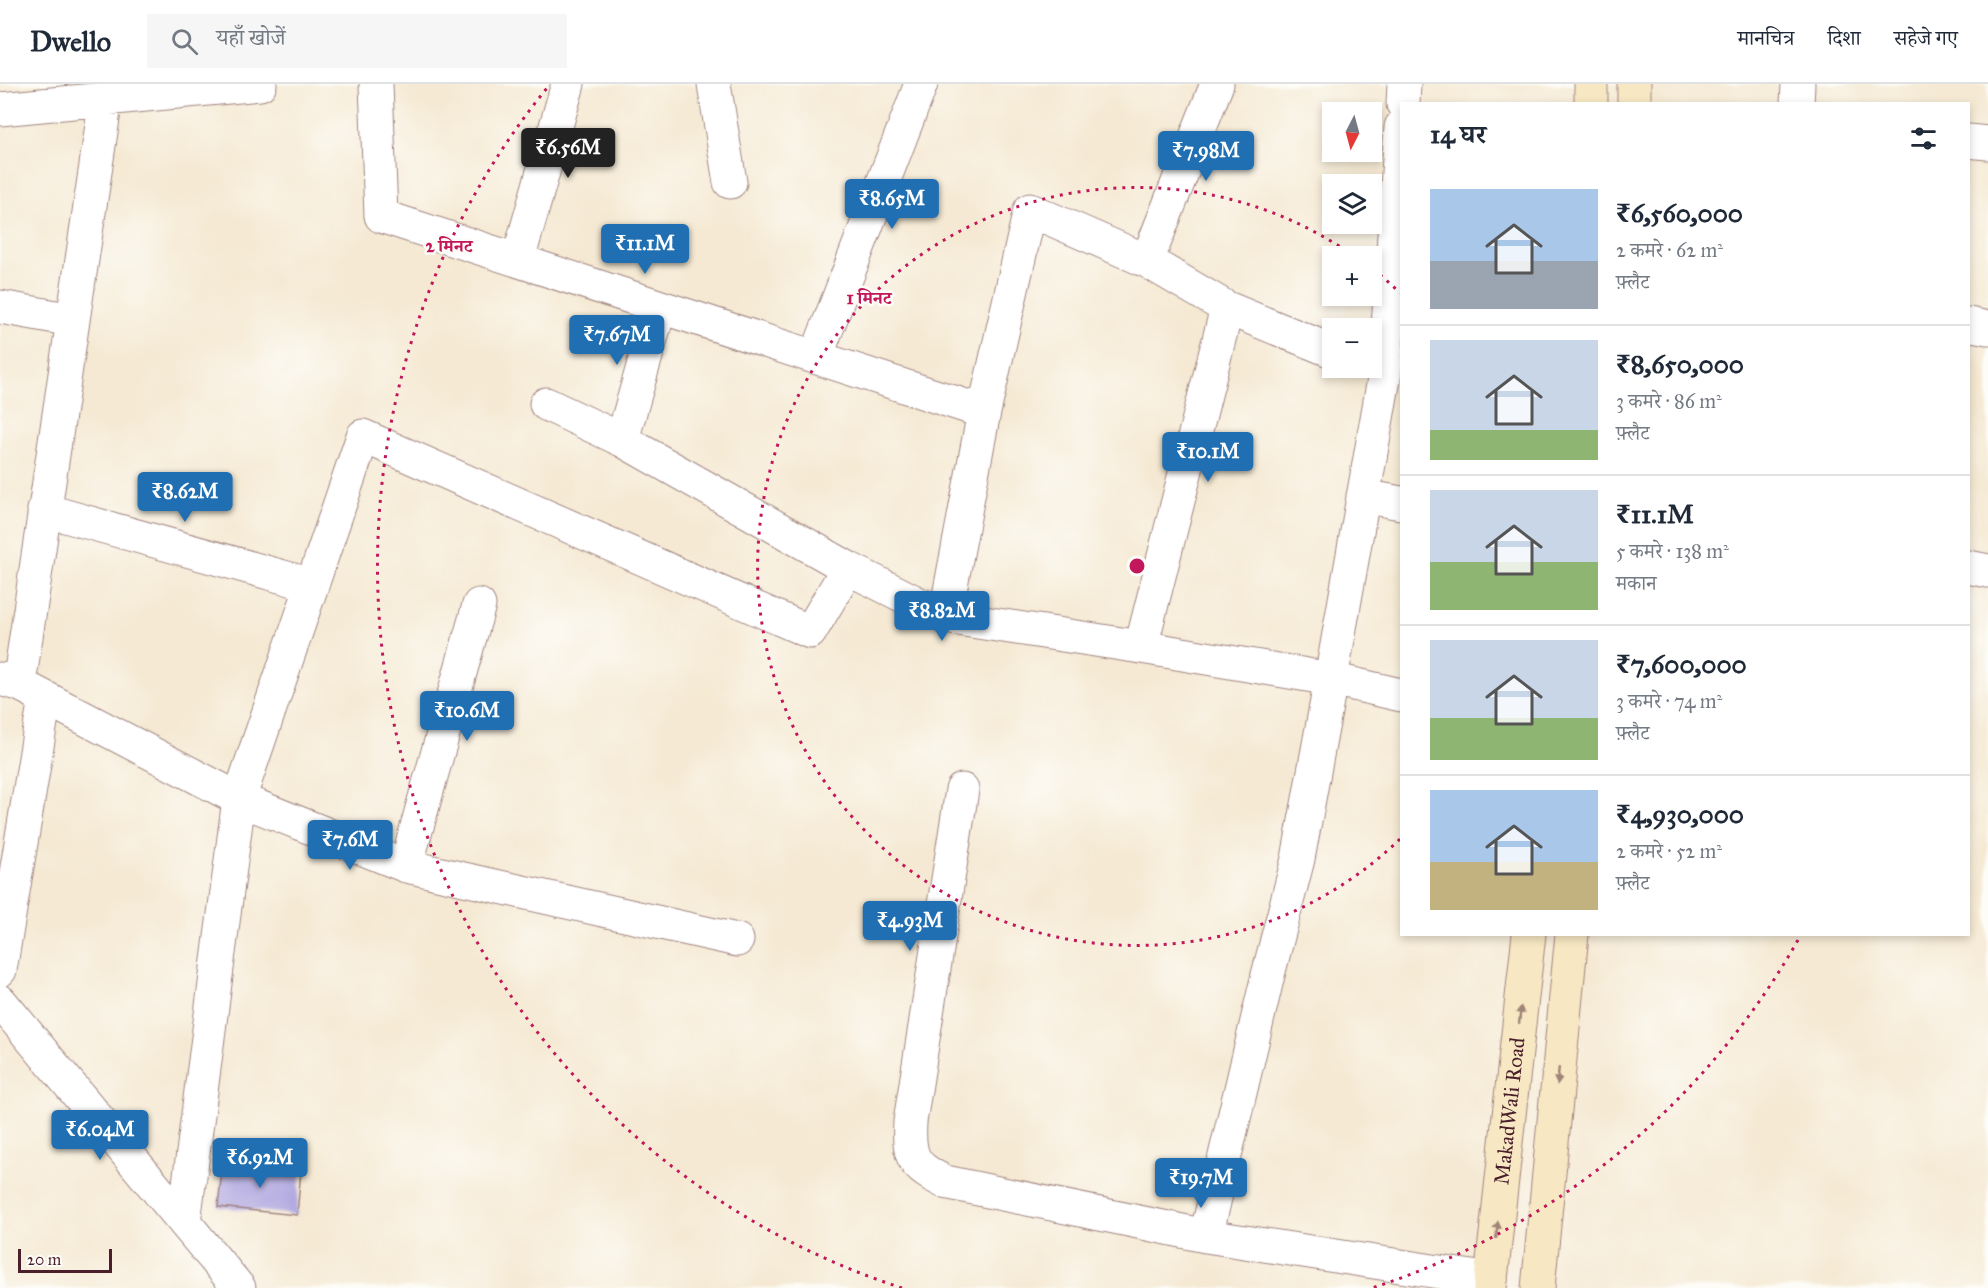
<!DOCTYPE html>
<html lang="hi">
<head>
<meta charset="utf-8">
<style>
  :root { --surface:#fff; --page:#f6f6f7; --text:#1f2937; --muted:#747a83; --line:#e0e1e3; --accent:#1f6fb2 }
  body { margin:0; font-family:"IM FELL Great Primer","Noto Serif Devanagari",serif; background:var(--page); color:var(--text); height:100vh; display:flex; flex-direction:column; font-size:22px; white-space:nowrap }
  * { box-sizing:border-box; margin:0 }
  p { font-size:20px; color:var(--muted) }
  .icon { flex:none; width:33px; height:33px; fill:none; stroke:currentColor; stroke-width:2; stroke-linecap:round; stroke-linejoin:round }
  .map { position:relative; flex:1; overflow:hidden }
  .side { position:absolute; left:1400px; top:18px; width:570px; height:834px; display:flex; flex-direction:column; background:var(--surface); border-radius:0px; box-shadow:0 3px 9px #0003 }
  .side>* { flex:none }
  .needle { width:39px; rotate:186deg }
  .fabs { position:absolute; left:1322px; top:18px; display:grid; gap:12px }
  .fabs a { display:grid; place-items:center; width:60px; height:60px; border-radius:0px; background:var(--surface); box-shadow:0 3px 9px #0003; font-size:30px }
  .scale { position:absolute; left:18px; bottom:15px; width:94px; box-sizing:border-box; padding-left:6px; border:3px solid #4a1f2b; border-top:0; font-size:16px; line-height:21px; white-space:nowrap; color:#4a1f2b; -webkit-text-stroke:4px #fdfcf7; paint-order:stroke }
  .price { position:absolute; translate:-50% -51px; padding:0 14px; border-radius:6px; background:var(--accent); color:#fff; font-size:20px; line-height:39px; filter:drop-shadow(0 2px 3px #0008) }
  .price::after { content:''; position:absolute; left:50%; top:36px; width:18px; height:14px; margin-left:-9px; background:inherit; clip-path:polygon(0 0,100% 0,50% 100%) }
  .price.selected { background:#222; color:#fff }
  ul { padding:0; list-style:none }
  li { display:flex; align-items:center; gap:18px; height:150px; padding:0 30px }
  li+li { border-top:2px solid var(--line) }
  li span { display:grid; place-items:center; flex:none; width:168px; height:120px; border-radius:0px; color:#555 }
  li>.icon { margin-inline-start:auto }
  span .icon { width:72px; height:72px; fill:#fffc; stroke-width:1 }
  li b { font-size:26px }
  h2 { display:flex; justify-content:space-between; align-items:center; height:72px; padding:0 30px; font-size:26px }
  header { display:flex; align-items:center; gap:36px; box-sizing:border-box; height:84px; padding:0 30px; background:var(--surface); border-bottom:2px solid var(--line) }
  header strong { font-size:28px }
  nav { display:flex; gap:33px; margin-inline-start:auto; font-size:21px }
  .search { width:420px; height:54px; background:var(--page); display:flex; align-items:center; gap:15px; box-sizing:border-box; padding:0 21px; border-radius:0px; color:var(--muted); font-size:22px }
  .map>svg:first-child { display:block }
  .building { fill:#b2aae1 }
  .lines { fill:none; stroke-linecap:round; stroke-linejoin:round }
  .street-casing { stroke:#a0847f; stroke-width:35 }
  .secondary-casing { stroke:#a0847f; stroke-width:35 }
  .street { stroke:#fff; stroke-width:33 }
  .secondary { stroke:#f7e8c3; stroke-width:33 }
  .oneway { fill:#a08477 }
  .ring { fill:none; stroke:#c2185b; stroke-width:3; stroke-dasharray:3 6 }
  .labels { text-anchor:middle; dominant-baseline:central; stroke-width:5; stroke-linejoin:round; paint-order:stroke }
  .street-label { font-size:21px; fill:#4a1f2b; stroke:#fdfcf7 }
  .centre { fill:#c2185b; stroke:#fdfcf7; stroke-width:3 }
  .ring-label { font-size:18px; text-anchor:middle; font-weight:bold; fill:#c2185b; stroke:#fdfcf7; stroke-width:5; stroke-linejoin:round; paint-order:stroke }
</style>
</head>
<body>
<header>
<strong>Dwello</strong>
<div class="search"><svg class="icon" aria-label="search" viewBox="0 0 24 24"><circle cx="10" cy="10" r="6"/><path d="M15 15l6 6"/></svg>यहाँ खोजें</div>
<nav><a>मानचित्र</a><a>दिशा</a><a>सहेजे गए</a></nav>
</header>
<div class="map">
<svg width="1988" height="1204" viewBox="0 0 1988 1204">
  <rect width="100%" height="100%" fill="#fdfcf7"/>
  <filter id="ink" filterUnits="userSpaceOnUse"><feTurbulence type="fractalNoise" baseFrequency=".0167" numOctaves="2"/><feDisplacementMap in="SourceGraphic" scale="12" xChannelSelector="R" yChannelSelector="G"/><feConvolveMatrix kernelMatrix="1 2 1 2 8 2 1 2 1" color-interpolation-filters="sRGB"/></filter>
  <filter id="wash" filterUnits="userSpaceOnUse"><feTurbulence type="fractalNoise" baseFrequency=".008" numOctaves="4" result="noise"/><feDisplacementMap in="SourceGraphic" scale="24" xChannelSelector="R" yChannelSelector="G"/><feGaussianBlur stdDeviation="1.35" result="paint"/><feColorMatrix in="noise" values="0 0 0 0 0 0 0 0 0 0 0 0 0 0 0 0 0 1.4 0 .05"/><feComposite in="paint" operator="in"/></filter>
  <g filter="url(#wash)">
    <rect width="100%" height="100%" fill="#f5e9d3"/>
    <g id="blocks">
      <path class="building" d="M223,1078L301,1086L297,1131L218,1123Z"/>
    </g>
  </g>
  <g filter="url(#ink)">
    <use href="#blocks" fill-opacity="0" stroke="#a0847f" stroke-width="1.5"/>
    <g class="lines">
      <defs>
        <path id="street" d="M376,0L381,132L984,328
          M714,0L730,98
          M1403,20L1404,0
          M1797,20L1798,0
          M0,25L260,0
          M1968,57L1988,59
          M518,176L568,0
          M1147,177L1217,0
          M0,223L73,236
          M1968,240L1988,244
          M816,273L921,0
          M546,320L622,356L848,484L945,533L1141,563L1331,595L1401,611
          M622,356L660,223
          M1363,412L1401,419
          M44,426L312,501
          M1968,483L1988,487
          M945,533L984,328L1030,126L1147,177L1227,224L1332,267
          M1141,563L1227,224
          M0,595L19,600L239,715L406,782L737,856
          M19,600L106,14
          M962,706L910,1038C908,1073 913,1083 945,1098L1206,1152L1491,1196
          M406,782L479,521
          M0,886L45,614
          M0,917L239,1204
          M184,1138L239,715L363,352L810,548L848,484
          M1206,1152L1268,891L1298,775L1331,595L1385,289L1401,43"/>
        <g id="secondary">
          <path d="M1591,0V20"/>
          <path d="M1634,20V0"/>
          <path id="s1" d="M1490,1204L1529,850"/>
          <path d="M1538,1204L1572,850"/>
        </g>
      </defs>
      <use href="#street" class="street-casing"/>
      <use href="#secondary" class="secondary-casing"/>
      <use href="#street" class="street"/>
      <use href="#secondary" class="secondary"/>
    </g>
    <defs><path id="oneway-solid" d="M-6-.8H1V-3.2L6.5 0L1 3.2V.8H-6Z" transform="scale(1.5)"/></defs>
    <g class="oneway">
      <use href="#oneway-solid" transform="translate(1520 931) rotate(-84)"/>
      <use href="#oneway-solid" transform="translate(1558 992) rotate(96)"/>
      <use href="#oneway-solid" transform="translate(1497 1146) rotate(-84)"/>
    </g>
  </g>
  <g class="ring">
    <path d="M1400 755A379 379 0 1 1 1354 172M1373 185A379 379 0 0 1 1400 209"/>
    <path d="M1798 856A759 759 0 0 1 1372 1204M902 1204A759 759 0 0 1 547 4"/>
  </g>
  <g class="labels">
    <g class="street-label">
      <text stroke="none"><textPath href="#s1" startOffset="178">MakadWali Road</textPath></text>
    </g>
  </g>
  <circle cx="1137" cy="482" r="9" class="centre"/>
  <g class="ring-label">
    <text x="449" y="168">2 मिनट</text>
    <text x="869" y="220">1 मिनट</text>
  </g>
</svg>
<div class="fabs">
<a><svg class="needle" viewBox="-14 -14 28 28"><path d="M0-13l5 13h-10z" fill="#e53935"/><path d="M0 13l5-13h-10z" fill="#747a83"/></svg></a>
<a><svg class="icon" aria-label="layers" viewBox="0 0 24 24"><path d="M12 4l9 5-9 5-9-5zM3 14l9 5 9-5"/></svg></a>
<a>+</a>
<a>−</a>
</div>
<div class="scale">20 m</div>
<b class="price selected" style="left:568px;top:95px">₹6.56M</b>
<b class="price" style="left:1206px;top:98px">₹7.98M</b>
<b class="price" style="left:892px;top:146px">₹8.65M</b>
<b class="price" style="left:645px;top:191px">₹11.1M</b>
<b class="price" style="left:617px;top:282px">₹7.67M</b>
<b class="price" style="left:1208px;top:399px">₹10.1M</b>
<b class="price" style="left:185px;top:439px">₹8.62M</b>
<b class="price" style="left:942px;top:558px">₹8.82M</b>
<b class="price" style="left:467px;top:658px">₹10.6M</b>
<b class="price" style="left:350px;top:787px">₹7.6M</b>
<b class="price" style="left:910px;top:868px">₹4.93M</b>
<b class="price" style="left:100px;top:1077px">₹6.04M</b>
<b class="price" style="left:260px;top:1105px">₹6.92M</b>
<b class="price" style="left:1201px;top:1125px">₹19.7M</b>
<section class="side">
<h2>14 घर<svg class="icon" aria-label="filters" viewBox="0 0 24 24"><path d="M4 7h16M4 17h16"/><circle cx="9" cy="7" r="2"/><circle cx="15" cy="17" r="2"/></svg></h2>
<ul>
<li><span style="background:linear-gradient(#a9c7e8 60%,#9aa5b1 0)"><svg class="icon" aria-label="home" viewBox="0 0 24 24"><path d="M3 11l9-7 9 7M6 9v11h12V9"/></svg></span><div><b>₹6,560,000</b><p>2 कमरे · 62 m²</p><p>फ़्लैट</p></div></li>
<li><span style="background:linear-gradient(#c9d6e8 75%,#8fb573 0)"><svg class="icon" aria-label="home" viewBox="0 0 24 24"><path d="M3 11l9-7 9 7M6 9v11h12V9"/></svg></span><div><b>₹8,650,000</b><p>3 कमरे · 86 m²</p><p>फ़्लैट</p></div></li>
<li><span style="background:linear-gradient(#c9d6e8 60%,#8fb573 0)"><svg class="icon" aria-label="home" viewBox="0 0 24 24"><path d="M3 11l9-7 9 7M6 9v11h12V9"/></svg></span><div><b>₹11.1M</b><p>5 कमरे · 138 m²</p><p>मकान</p></div></li>
<li><span style="background:linear-gradient(#c9d6e8 65%,#8fb573 0)"><svg class="icon" aria-label="home" viewBox="0 0 24 24"><path d="M3 11l9-7 9 7M6 9v11h12V9"/></svg></span><div><b>₹7,600,000</b><p>3 कमरे · 74 m²</p><p>फ़्लैट</p></div></li>
<li><span style="background:linear-gradient(#a9c7e8 60%,#c2b280 0)"><svg class="icon" aria-label="home" viewBox="0 0 24 24"><path d="M3 11l9-7 9 7M6 9v11h12V9"/></svg></span><div><b>₹4,930,000</b><p>2 कमरे · 52 m²</p><p>फ़्लैट</p></div></li>
</ul>
</section>
</div>
</body>
</html>
